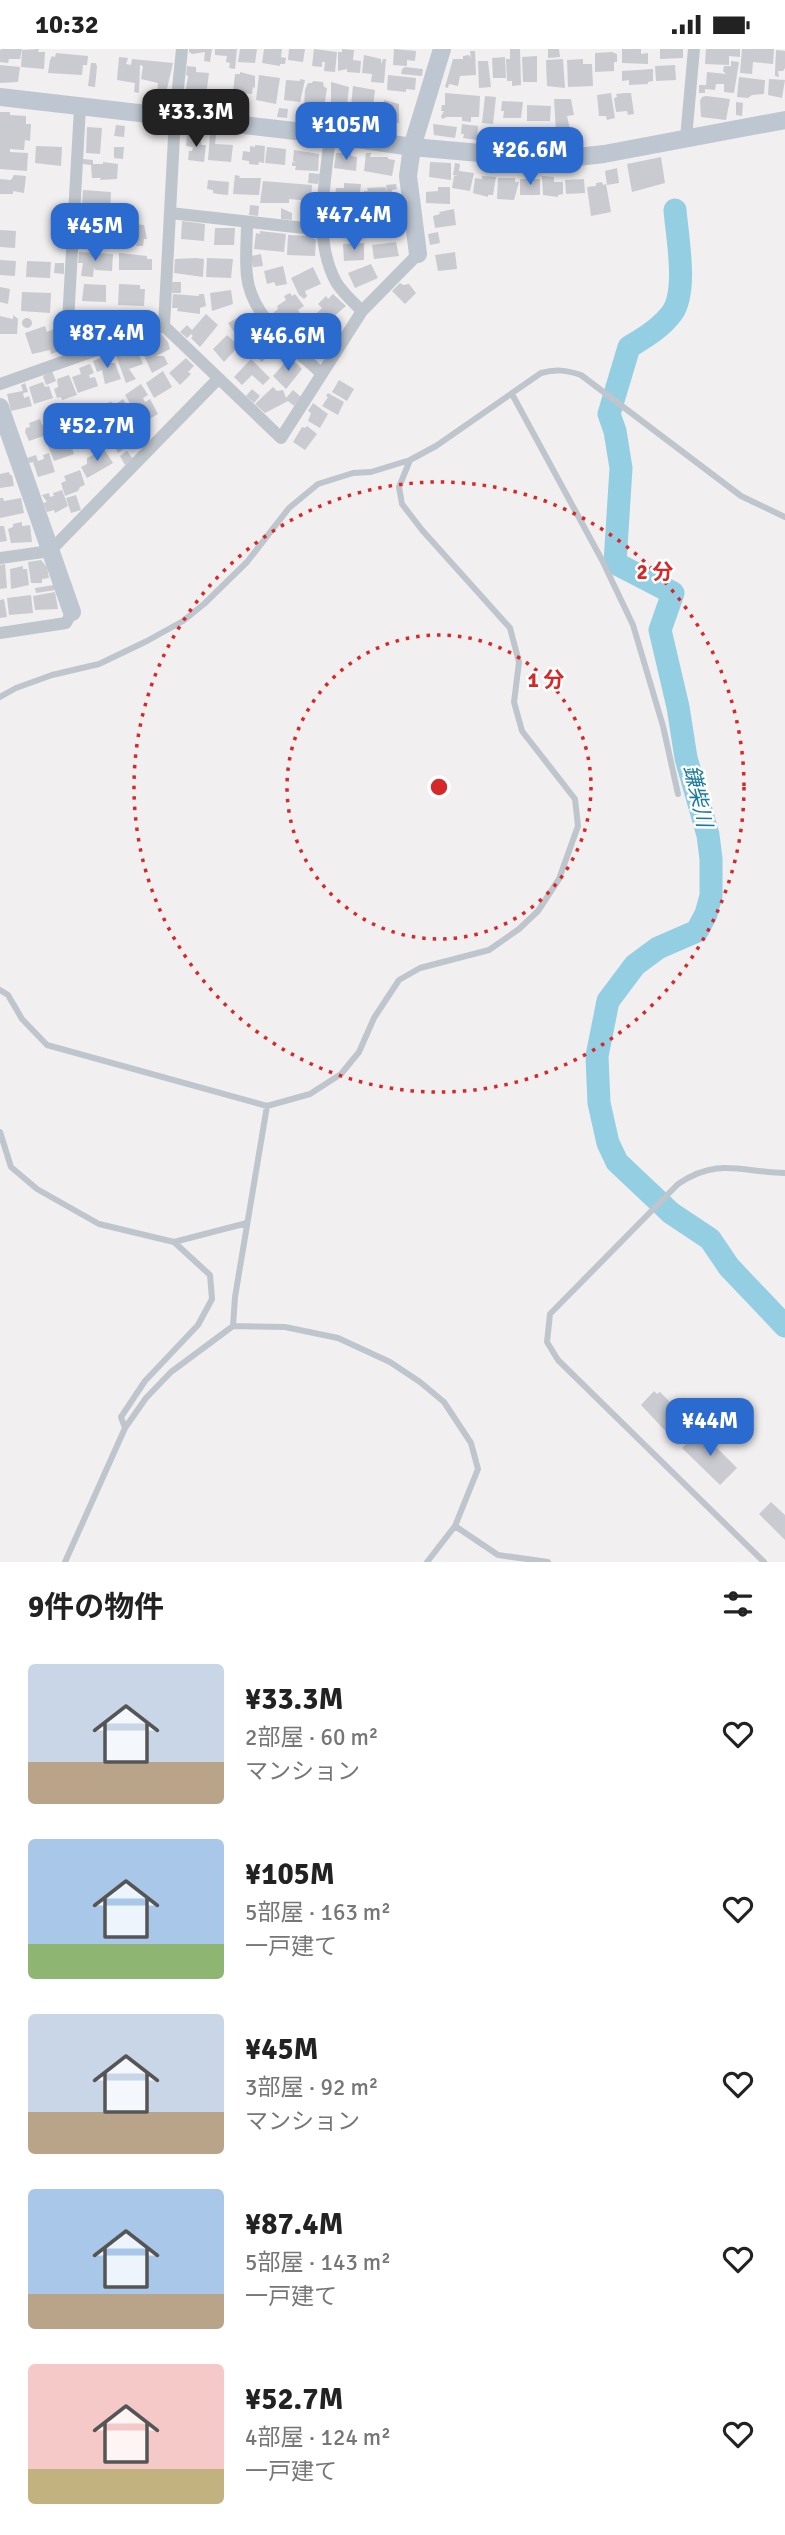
<!DOCTYPE html>
<html lang="ja">
<head>
<meta charset="utf-8">
<style>
  :root { --surface:#fff; --page:#f2f2f2; --text:#222; --muted:#767676; --accent:#2b6acf }
  body { margin:0; font-family:Signika,"Noto Sans JP",sans-serif; background:var(--page); color:var(--text); height:100vh; display:flex; flex-direction:column; font-size:26px; white-space:nowrap }
  * { box-sizing:border-box; margin:0 }
  p { font-size:23px; color:var(--muted) }
  .icon { flex:none; width:38px; height:38px; fill:none; stroke:currentColor; stroke-width:2; stroke-linecap:round; stroke-linejoin:round }
  .map { position:relative; height:1513px; overflow:hidden }
  .side { display:flex; flex-direction:column; background:var(--surface); flex:1 }
  .side>* { flex:none }
  .price { position:absolute; translate:-50% -60px; padding:0 16px; border-radius:14px; background:var(--accent); color:#fff; font-size:23px; line-height:46px; filter:drop-shadow(0 2px 4px #0008) }
  .price::after { content:''; position:absolute; left:50%; top:42px; width:21px; height:16px; margin-left:-10px; background:inherit; clip-path:polygon(0 0,100% 0,50% 100%) }
  .price.active { background:#222; color:#fff }
  ul { padding:0; list-style:none }
  li { display:flex; align-items:center; gap:21px; height:175px; padding:0 28px }
  li span { display:grid; place-items:center; flex:none; width:196px; height:140px; border-radius:7px; color:#555 }
  li>.icon { margin-inline-start:auto }
  span .icon { width:84px; height:84px; fill:#fffc; stroke-width:1 }
  li b { font-size:30px }
  h2 { display:flex; justify-content:space-between; align-items:center; height:84px; padding:0 28px; font-size:30px }
  .status { display:flex; justify-content:space-between; align-items:center; height:49px; padding:0 35px; background:var(--surface); direction:ltr }
  .status svg { height:19px; fill:currentColor }
  .map>svg:first-child { display:block }
  .lines { fill:none; stroke-linecap:round; stroke-linejoin:round }
  .river { stroke:#93cee3; stroke-width:23 }
  .building { fill:#c9cbd1 }
  .lane { stroke:#bfc5cc; stroke-width:6 }
  .street { stroke:#bfc5cc; stroke-width:12 }
  .secondary { stroke:#bec6d1; stroke-width:18 }
  .ring { fill:none; stroke:#d62828; stroke-width:3.5; stroke-dasharray:3.5 7 }
  .labels { text-anchor:middle; dominant-baseline:central; stroke-width:5; stroke-linejoin:round; paint-order:stroke }
  .water-label { font-size:21px; font-style:italic; fill:#1a7a9c; stroke:#fff }
  .centre { fill:#d62828; stroke:#fff; stroke-width:3.5 }
  .ring-label { font-size:21px; text-anchor:middle; font-weight:bold; fill:#d62828; stroke:#fff; stroke-width:5; stroke-linejoin:round; paint-order:stroke }
</style>
</head>
<body>
<div class="status"><b>10:32</b><svg viewBox="0 0 49 12"><path d="M0 12V9h3v3zM5 12V6h3v6zM10 12V3h3v9zM15 12V0h3v12zM26 1h20v11H26zM47 4h2v5h-2z"/></svg></div>
<div class="map">
<svg width="785" height="1513" viewBox="0 0 785 1513">
  <rect width="100%" height="100%" fill="#f1efef"/>
  <g class="lines">
    <path class="river" d="M675,161C677,187 688,242 672,264C661,279 644,289 629,298L609,365L615,382L621,419L615,514L673,544L660,581L678,658L686,709L708,786L711,810V847L706,865L697,882L658,899L635,916L608,952L597,1007L599,1054L608,1094L617,1113L671,1164L710,1190L729,1218L785,1277"/>
  </g>
  <path class="building" d="M2,0H22L20,10H9L8,14L0,13V1Z
    M39,0L38,3H45L44,20L21,18L22,1Z
    M189,0H212L210,13L204,12L205,3L192,5L189,3Z
    M215,0H237L235,20L229,19L230,14L226,13L227,7L215,6Z
    M240,0H257L255,14L238,13Z
    M264,0H282L281,8L286,9L285,15H280V17L262,14Z
    M289,0H305L303,13L288,11Z
    M314,0L337,3L335,23L324,22L325,13H322V18L312,17Z
    M342,0L354,1L353,11L361,12L360,24L347,23V20L338,22V3H342Z
    M394,0L416,2L415,12L407,11V17L393,16Z
    M510,0H520L521,36L512,37V32H507L506,10H510Z
    M548,0H559L560,8L548,9Z
    M622,0H641V5L648,4V15L622,14Z
    M660,0H683V9L660,10Z
    M706,0H740V8L729,7V16L705,15Z
    M742,0H774L773,15L753,13L752,25L740,24Z
    M776,1L785,2V19L783,22H778L779,28L775,27V23Z
    M470,2H475L476,26L460,27L458,37L449,35L448,39L445,38L453,10H463V7L469,6L471,9Z
    M612,3L617,5V13H614V22L595,23V4Z
    M56,4L88,7L87,16H83L82,26L48,24L50,11L52,7L55,8Z
    M364,6L381,10V15L383,10H386L384,34L371,33L372,25L362,24Z
    M537,7V33H523L522,8Z
    M119,8L128,9L126,15L131,16L132,10L173,14L166,44L157,43L158,34L141,30L143,17L140,16L139,44L134,43L135,34L117,31Z
    M505,8L506,29H493L492,9Z
    M563,10L565,39L547,37L546,11Z
    M583,10V15H592L593,37L568,38L567,11Z
    M478,12H488L491,38L479,39Z
    M731,12L739,13L734,44L724,43V35H716L715,41L705,40V44H699V36H706L707,23L726,25L723,22L724,17H731Z
    M91,14H96L97,18L95,38L88,37Z
    M0,16L20,18L18,33L0,34Z
    M675,16L676,31L656,32L655,17Z
    M187,17L196,18V23L209,24L206,47H185L188,27L186,26Z
    M405,18L423,20L422,27L401,25L402,20Z
    M653,20V32L648,33V35L629,36V31L622,32V22Z
    M240,23L255,27V39L253,38L252,45L233,43L235,25H240Z
    M259,26L280,29L276,55L256,51Z
    M388,26L416,29L415,41L406,40V43L387,41Z
    M739,28L765,31L764,45L752,46L748,49L737,48Z
    M300,30L305,31L300,53L284,51L286,31L300,32Z
    M769,30L785,31L782,49L768,46Z
    M313,32L323,33L324,38L327,39L324,59L304,57L305,41L308,34H312Z
    M331,33L349,38L347,56L331,54Z
    M353,37L375,41L373,58L351,57Z
    M445,44L480,47L479,68H471V73L462,72V68H447L442,70L441,67L444,62H441L442,56H445Z
    M611,44L615,69L607,71L606,67H599L597,46Z
    M625,44H631L634,65L628,66L627,62L616,63L614,49L617,48L616,45Z
    M485,47L496,48L493,75L482,74Z
    M706,47L730,50L726,71L701,68L700,52L702,48Z
    M554,50H571L574,66L567,67L570,80L556,82Z
    M384,51L399,55V74L381,72Z
    M502,52L523,53L521,69H503L504,62H501Z
    M231,53L240,54L239,63L230,62Z
    M736,53L743,54L742,67L736,66Z
    M527,56L551,57L550,72H527Z
    M326,58L333,59L332,75L325,74Z
    M279,59L288,60L287,69L277,68Z
    M0,63H10V66L26,67V75H31L30,92L25,91L24,101L10,100V103L28,104L27,122L0,120Z
    M433,75L457,78L455,89L434,86Z
    M462,75L478,77L477,91L463,89L464,85H461Z
    M116,76L125,77L124,88L114,87Z
    M87,78L102,79L100,105L86,104Z
    M210,85L216,86L215,95L233,96L231,113L208,111Z
    M187,86L198,87V90H201V96H206L204,113L188,111L189,102H192L193,98L186,97Z
    M255,96L265,97L264,114L259,113L258,116L249,115V112L242,111L243,102L250,103V97L255,98Z
    M36,97L62,98L61,117L35,114Z
    M114,98H124L123,110L114,109Z
    M267,98L286,100L285,116L265,114Z
    M294,101L319,105L318,122L295,121L296,117H292V113L296,114L293,112Z
    M336,104H351V107L357,108L356,122L334,119Z
    M366,104H371L370,108H388V110L395,111L392,127L364,122Z
    M661,108L665,134L632,143L627,115Z
    M83,110L93,111V115H103V113L118,115L117,130L100,131L101,129H92L91,116L83,115Z
    M430,113L451,114V131L429,128Z
    M455,114L460,115L459,122L474,124L470,142L452,139L454,127H458L453,126Z
    M617,119L619,134L607,136L605,122Z
    M309,124L320,125L318,135L308,134Z
    M14,126L26,127L24,144L13,142V145H0V130L11,131Z
    M235,126L240,127L239,129H261L259,146L233,145Z
    M482,127L496,128L493,146H488V148L473,144L475,129L482,130Z
    M542,127L554,128V133H563V145L558,146V148L543,146Z
    M498,129H515V133H519L514,151L497,150Z
    M520,130H540V146H520Z
    M584,130L585,144L566,145L565,131Z
    M208,131L229,133L228,146L218,145L213,144V141L207,140Z
    M263,132L312,136L311,152L289,150V154H260Z
    M602,133L603,136L606,135L611,163L591,167L587,138L596,137V134Z
    M344,134L361,135L359,152L335,150L336,139H344Z
    M396,135L397,140L392,141L393,156L365,157L364,142H368L367,139L385,138L387,142L386,136Z
    M438,138H450V155L426,154V143L438,142Z
    M83,141L111,143L110,162L82,158Z
    M250,156L259,157L258,167L249,166Z
    M281,159L292,164V171L281,170Z
    M454,160L456,176L435,179L433,167L440,165L439,163Z
    M400,162L401,172L392,174L391,164Z
    M390,164L392,180L366,186L363,169Z
    M352,165L360,168L359,184L335,182V166Z
    M182,172L205,175L204,192L181,190Z
    M85,174H113V192L85,191Z
    M122,174L144,176L147,190H144L143,197H136L137,193L121,192Z
    M215,179H235L234,196H214Z
    M0,181L16,182L15,199L0,198Z
    M260,182L286,185L284,203L254,200L256,184L260,185Z
    M438,183L440,194L430,196L428,185Z
    M288,186L313,187V190H316L315,207L287,206Z
    M396,193L399,207L374,210L372,196Z
    M364,194V211L344,212L343,195Z
    M79,203L113,205L112,222L95,221L94,218L93,228L81,227L83,214H78Z
    M455,203L457,220L438,222L435,206Z
    M119,204L147,207V210H152V221H119Z
    M261,205L263,217L253,218L251,207Z
    M196,209L204,210L203,228L174,224L175,210Z
    M207,209L233,210L231,229L206,228Z
    M0,211L16,212L15,227L0,226Z
    M27,212L51,213L50,229L26,228Z
    M55,214H64V225L54,224Z
    M371,215L378,229L355,239L348,224Z
    M283,217L287,235L276,237L274,233L267,235L264,222Z
    M313,218L321,235L305,242L307,247L304,250L299,246L291,229Z
    M172,233H181V244H172Z
    M400,234L403,236L409,235L416,244L405,255L392,242Z
    M84,235L106,236V253L82,252Z
    M119,235L140,236V240H145L144,257L118,256Z
    M0,238L10,240L8,255L0,253Z
    M231,241L233,255L212,262L210,244Z
    M22,243L51,244L50,264L21,262Z
    M290,244L292,247L295,245L304,257L298,261L300,264L281,277L273,264L278,260L277,257L286,251L284,247Z
    M173,245L199,247V245H204L206,257L200,259V265L177,262L178,259H172Z
    M333,245L346,257L332,269L330,267L324,273L316,265L322,259L318,255L326,247L328,250Z
    M108,264L109,266L115,264L120,279L117,282L102,285L104,291L101,292L93,270Z
    M206,265L218,276L200,298L191,289L193,287L191,285L187,289L180,283L187,276L192,281Z
    M13,266L18,270L17,285H0V267L13,270Z
    M242,266L245,270L251,266L256,275L243,283L245,286L239,290L228,274Z
    M314,268L322,276L317,280L324,279L325,283L328,282L331,295L328,296V300L307,304L302,289H307L306,284L299,291L295,288L304,278L308,282L319,278H315L309,273Z
    M22 274a5 5 0 1 1 10 0a5 5 0 1 1-10 0Z
    M45,277L47,283L57,279L65,300L51,305L50,301L32,305L25,284Z
    M161,285L168,293L170,300L156,307H164L168,315L152,324L142,302L147,299L144,295Z
    M227,286L239,297L224,313L213,300Z
    M266,287L277,297L262,313L251,302L258,295L255,293L259,289L262,291Z
    M135,297L143,315L129,320L136,330L126,334L114,301L121,298L123,302Z
    M283,300L289,306L283,312L276,306Z
    M104,308L106,314H115L121,330L105,335L102,321L97,323L93,312Z
    M290,308L302,320L286,340L273,327Z
    M186,309L194,317L188,323L191,325L180,336L169,324Z
    M251,310L270,329L263,336L252,326L242,336L234,328Z
    M90,315L94,324L89,326L90,329L95,328L98,337L78,344L72,328L81,325L79,319Z
    M52,322L56,332L46,336L43,327Z
    M163,322L172,338L154,349L146,334Z
    M69,326L77,346L62,351L61,348L57,349L54,340L58,338L57,330Z
    M339,331L354,340L347,352L332,343Z
    M43,333L45,338L49,337L53,349L34,355L29,338Z
    M25,334L28,343L23,344L24,349L29,347L32,357L11,362L7,345L23,342L21,336Z
    M141,335L148,346L143,349L145,353L150,350L158,365L142,374L125,346Z
    M273,338L277,342L283,341L286,349L293,341L301,348L294,357L288,352L265,364L255,355Z
    M252,340L260,347L254,354L246,347Z
    M328,344L344,353L338,366L322,357L328,348L326,347Z
    M123,350L128,358L104,374L103,372L97,376L91,366L111,352L113,357Z
    M313,354L328,365L320,379L308,372L311,364L308,362Z
    M51,367L55,376L50,377L52,384L29,392L25,383L26,379L30,378L29,374L40,370L42,376L44,375L43,370Z
    M88,368L99,387L92,391L86,382L81,385L84,389L76,393L68,380Z
    M137,370L143,386L118,404L108,386Z
    M307,377L317,385L305,401L293,393L302,378L305,379Z
    M69,389L74,405L54,412L48,397Z
    M104,400L113,414L87,429L81,418L87,415V409Z
    M127,402L133,410L125,416L120,407Z
    M49,404L55,423L38,428L33,413L29,414L27,409L36,406L38,412L44,410L43,406Z
    M80,421L85,436L80,438L78,442L65,447L61,434L66,432L64,427Z
    M9,423L10,426H12L14,437L0,439V425Z
    M62,441L68,457L55,464L54,461L47,463L43,454L47,453L42,446L49,444L50,448L54,447L53,444Z
    M76,446L81,461L71,464L66,449Z
    M0,449H3L4,452L21,449L24,464L0,469Z
    M22,473V477L30,476L32,493L11,494L8,480L13,478V475Z
    M0,477H4L7,492L0,493Z
    M41,511L47,518L49,529L42,530V534H31L28,513Z
    M5,515L7,539L0,540V516Z
    M23,517V520H27L29,536L11,540L10,520Z
    M54,536L55,541L36,544L35,539Z
    M55,543L58,560L35,561L33,547Z
    M31,546L33,564L9,566L7,549Z
    M4,550L7,568L0,569V551Z
    M654,1342L657,1345L660,1343L690,1373L673,1390L641,1356Z
    M700,1382L737,1419L720,1436L682,1399Z
    M771,1453L785,1466V1491L759,1465Z"/>
  <g class="lines">
    <path class="lane" d="M512,345L602,511L633,576L663,677L678,745
      M0,648L16,639L52,626L99,615L147,592L183,572L204,555L247,513L289,459L318,435L353,424L371,423L410,411L436,397L541,324C556,320 566,321 581,326L741,447L785,468
      M0,941L8,946L22,970L47,996L267,1057L310,1045L341,1025L359,1003L374,969L399,931L420,919L489,901L519,880L538,862L559,830L578,777L575,750L522,682L514,653L519,613L510,579L422,481L402,455L399,438L410,411
      M0,1083L11,1118L37,1140L99,1175L174,1193L210,1226L212,1250L198,1276L145,1332L121,1368L125,1379
      M174,1193L247,1174
      M233,1277L235,1248L267,1057
      M65,1513L125,1379L146,1349L171,1323L233,1277L285,1278L338,1289L390,1313L420,1333L444,1353L471,1394L478,1420L455,1477L498,1506L548,1513
      M427,1513L455,1477
      M764,1513L558,1311L547,1293L550,1265L678,1135C718,1108 741,1123 785,1124"/>
    <path class="street" d="M182,0L175,69L164,277L281,389L362,262L418,205
      M80,58L68,273L81,306
      M330,86C326,133 312,188 336,233C342,243 353,253 362,262
      M686,89L694,0
      M170,164L322,181
      M247,173C247,191 245,210 247,227C251,269 294,298 322,325
      M0,335L164,277
      M0,509L50,502L218,330
      M0,584L66,574L72,563"/>
    <path class="secondary" d="M0,48L330,86L412,98L526,108L569,109L604,105L785,71
      M418,205L408,127L412,98L442,0
      M0,358L72,563"/>
  </g>
  <g class="ring">
    <circle cx="439" cy="738" r="152"/>
    <circle cx="439" cy="738" r="305"/>
  </g>
  <g class="labels">
    <g class="water-label">
      <text transform="translate(698 747) rotate(77)">鎌柴川</text>
    </g>
  </g>
  <circle cx="439" cy="738" r="10" class="centre"/>
  <g class="ring-label">
    <text x="655" y="530">2 分</text>
    <text x="546" y="638">1 分</text>
  </g>
</svg>
<b class="price active" style="left:196px;top:100px">¥33.3M</b>
<b class="price" style="left:346px;top:113px">¥105M</b>
<b class="price" style="left:530px;top:138px">¥26.6M</b>
<b class="price" style="left:354px;top:203px">¥47.4M</b>
<b class="price" style="left:95px;top:214px">¥45M</b>
<b class="price" style="left:107px;top:321px">¥87.4M</b>
<b class="price" style="left:288px;top:324px">¥46.6M</b>
<b class="price" style="left:97px;top:414px">¥52.7M</b>
<b class="price" style="left:710px;top:1409px">¥44M</b>
</div>
<section class="side">
<h2>9件の物件<svg class="icon" aria-label="filters" viewBox="0 0 24 24"><path d="M4 7h16M4 17h16"/><circle cx="9" cy="7" r="2"/><circle cx="15" cy="17" r="2"/></svg></h2>
<ul>
<li><span style="background:linear-gradient(#c9d6e8 70%,#b9a48a 0)"><svg class="icon" aria-label="home" viewBox="0 0 24 24"><path d="M3 11l9-7 9 7M6 9v11h12V9"/></svg></span><div><b>¥33.3M</b><p>2部屋 · 60 m²</p><p>マンション</p></div><svg class="icon" aria-label="heart" viewBox="0 0 24 24"><path d="M12 20l-8-8c-3-5 5-10 8-4 3-6 11-1 8 4z"/></svg></li>
<li><span style="background:linear-gradient(#a9c7e8 75%,#8fb573 0)"><svg class="icon" aria-label="home" viewBox="0 0 24 24"><path d="M3 11l9-7 9 7M6 9v11h12V9"/></svg></span><div><b>¥105M</b><p>5部屋 · 163 m²</p><p>一戸建て</p></div><svg class="icon" aria-label="heart" viewBox="0 0 24 24"><path d="M12 20l-8-8c-3-5 5-10 8-4 3-6 11-1 8 4z"/></svg></li>
<li><span style="background:linear-gradient(#c9d6e8 70%,#b9a48a 0)"><svg class="icon" aria-label="home" viewBox="0 0 24 24"><path d="M3 11l9-7 9 7M6 9v11h12V9"/></svg></span><div><b>¥45M</b><p>3部屋 · 92 m²</p><p>マンション</p></div><svg class="icon" aria-label="heart" viewBox="0 0 24 24"><path d="M12 20l-8-8c-3-5 5-10 8-4 3-6 11-1 8 4z"/></svg></li>
<li><span style="background:linear-gradient(#a9c7e8 75%,#b9a48a 0)"><svg class="icon" aria-label="home" viewBox="0 0 24 24"><path d="M3 11l9-7 9 7M6 9v11h12V9"/></svg></span><div><b>¥87.4M</b><p>5部屋 · 143 m²</p><p>一戸建て</p></div><svg class="icon" aria-label="heart" viewBox="0 0 24 24"><path d="M12 20l-8-8c-3-5 5-10 8-4 3-6 11-1 8 4z"/></svg></li>
<li><span style="background:linear-gradient(#f6c9c9 75%,#c2b280 0)"><svg class="icon" aria-label="home" viewBox="0 0 24 24"><path d="M3 11l9-7 9 7M6 9v11h12V9"/></svg></span><div><b>¥52.7M</b><p>4部屋 · 124 m²</p><p>一戸建て</p></div><svg class="icon" aria-label="heart" viewBox="0 0 24 24"><path d="M12 20l-8-8c-3-5 5-10 8-4 3-6 11-1 8 4z"/></svg></li>
</ul>
</section>
</body>
</html>
